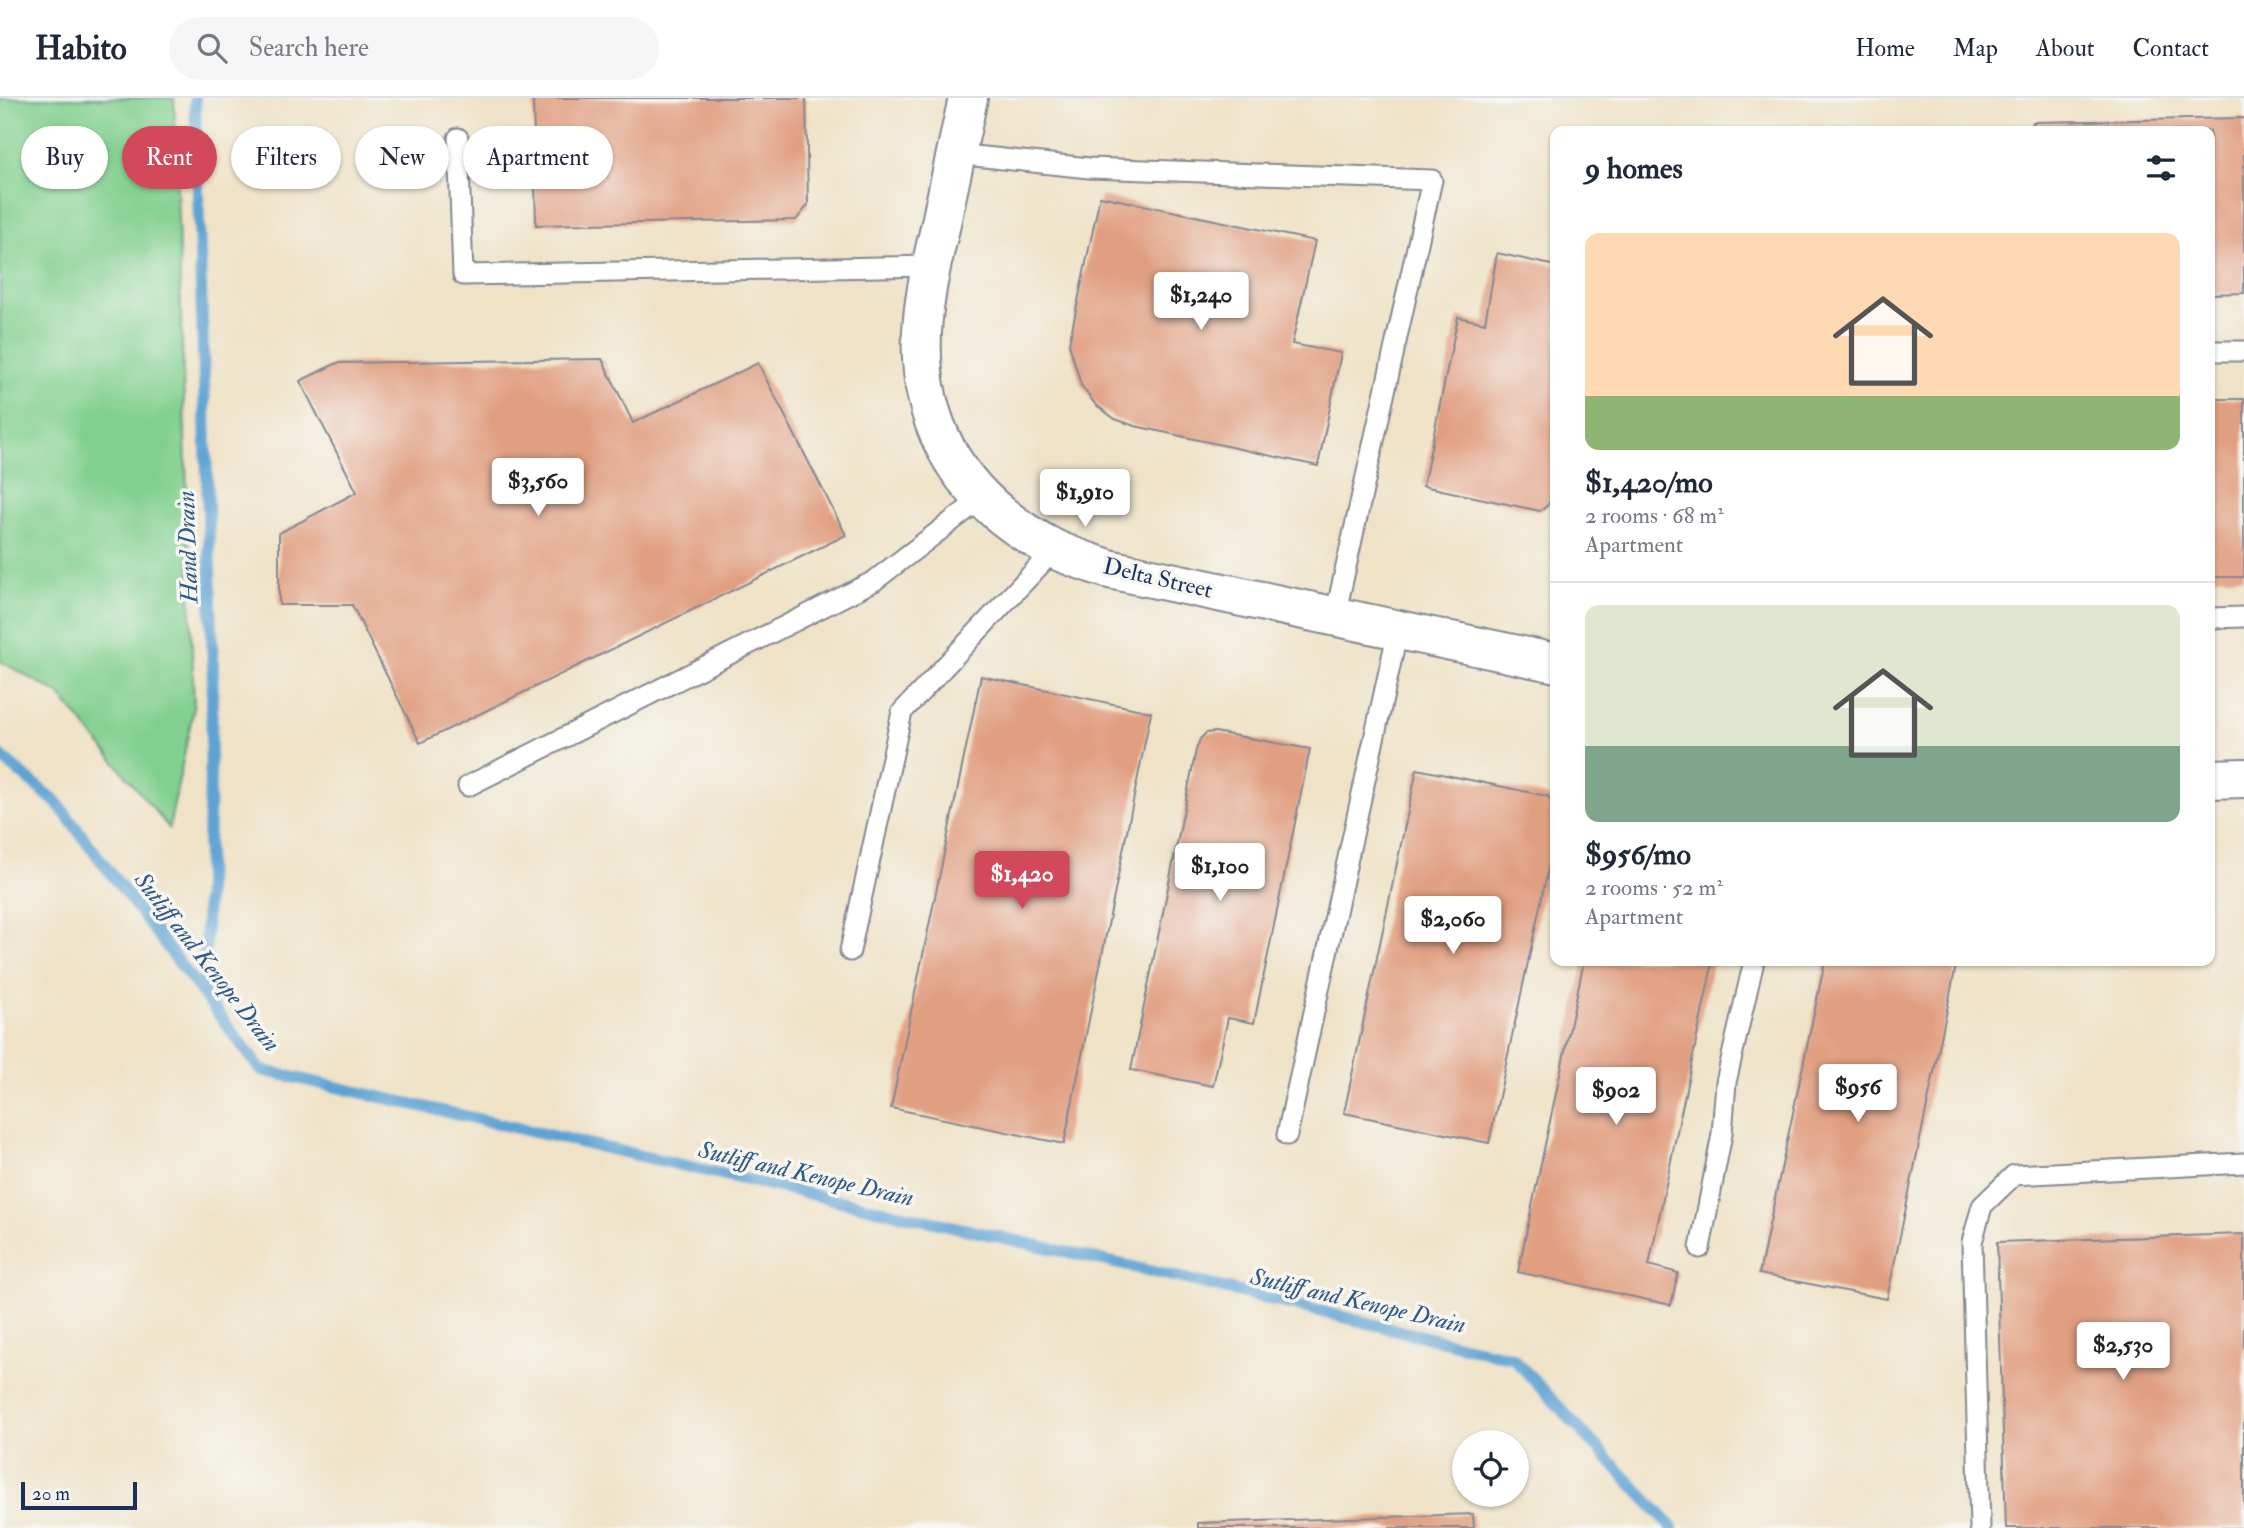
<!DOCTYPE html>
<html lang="en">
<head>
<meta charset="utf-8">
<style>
  :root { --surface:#fff; --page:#f6f6f7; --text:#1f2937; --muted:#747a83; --line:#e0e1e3; --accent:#d1495b }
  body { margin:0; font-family:"IM FELL Double Pica",serif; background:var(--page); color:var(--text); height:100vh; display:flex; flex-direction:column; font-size:26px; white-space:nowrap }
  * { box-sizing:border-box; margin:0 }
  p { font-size:23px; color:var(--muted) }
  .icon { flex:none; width:38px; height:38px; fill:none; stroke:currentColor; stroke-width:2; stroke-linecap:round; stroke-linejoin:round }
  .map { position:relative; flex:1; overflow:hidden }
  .drawer { position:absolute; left:1550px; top:28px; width:665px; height:840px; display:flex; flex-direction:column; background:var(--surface); border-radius:14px; box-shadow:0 2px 5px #0004 }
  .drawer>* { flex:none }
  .banner { position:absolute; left:21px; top:28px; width:665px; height:63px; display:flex; gap:14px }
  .tools { position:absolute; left:1452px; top:1332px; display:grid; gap:14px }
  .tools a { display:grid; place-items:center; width:77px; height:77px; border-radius:50%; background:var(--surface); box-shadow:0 2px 5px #0004; font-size:35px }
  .scale { position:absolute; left:21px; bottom:18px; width:116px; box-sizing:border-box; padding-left:7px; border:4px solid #1b2f5e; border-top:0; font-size:19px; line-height:24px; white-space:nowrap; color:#1b2f5e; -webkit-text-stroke:5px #f6f6f2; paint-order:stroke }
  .price { position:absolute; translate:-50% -60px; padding:0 16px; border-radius:7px; background:#fff; color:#222; font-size:23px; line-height:46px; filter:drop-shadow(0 2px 4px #0008) }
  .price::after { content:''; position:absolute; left:50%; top:42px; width:21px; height:16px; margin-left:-10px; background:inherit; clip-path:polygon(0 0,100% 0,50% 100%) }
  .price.selected { background:var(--accent); color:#fff }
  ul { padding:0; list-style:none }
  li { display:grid; align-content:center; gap:14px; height:371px; padding:0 35px }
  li+li { border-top:2px solid var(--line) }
  li span { display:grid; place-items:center; height:217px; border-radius:14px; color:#555 }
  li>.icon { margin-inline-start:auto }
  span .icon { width:126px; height:126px; fill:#fffc; stroke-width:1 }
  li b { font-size:30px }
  h2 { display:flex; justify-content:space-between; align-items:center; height:84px; padding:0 35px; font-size:30px }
  .chip { padding:0 24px; border-radius:32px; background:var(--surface); box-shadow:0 2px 5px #0004; font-size:24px; line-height:63px }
  .chip.selected { background:var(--accent); color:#fff }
  header { display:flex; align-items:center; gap:42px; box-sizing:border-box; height:98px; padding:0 35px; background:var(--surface); border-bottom:2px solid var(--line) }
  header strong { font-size:33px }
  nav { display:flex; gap:38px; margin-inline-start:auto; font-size:24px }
  .search { width:490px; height:63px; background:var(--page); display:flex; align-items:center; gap:18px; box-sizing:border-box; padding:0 24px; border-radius:38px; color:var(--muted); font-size:26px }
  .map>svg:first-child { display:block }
  .green { fill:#82d08f; stroke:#4e8076; stroke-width:2 }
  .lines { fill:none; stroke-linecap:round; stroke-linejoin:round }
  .stream { stroke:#5ea3d3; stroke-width:12 }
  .building { fill:#e19f81 }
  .service-casing { stroke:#858892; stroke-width:23 }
  .minor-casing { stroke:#858892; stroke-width:42 }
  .service { stroke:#fff; stroke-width:19 }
  .minor { stroke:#fff; stroke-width:38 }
  .labels { text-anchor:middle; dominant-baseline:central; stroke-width:7; stroke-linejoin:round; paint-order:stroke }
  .street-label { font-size:23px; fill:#1b2f5e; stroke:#f6f6f2 }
  .water-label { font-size:24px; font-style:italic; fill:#325887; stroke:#f6f6f2 }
</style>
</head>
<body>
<header>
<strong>Habito</strong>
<div class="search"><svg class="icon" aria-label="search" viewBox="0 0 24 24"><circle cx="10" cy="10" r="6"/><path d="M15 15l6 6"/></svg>Search here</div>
<nav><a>Home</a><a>Map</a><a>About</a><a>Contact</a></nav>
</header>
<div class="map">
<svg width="2244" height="1430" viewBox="0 0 2244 1430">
  <rect width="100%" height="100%" fill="#f6f6f2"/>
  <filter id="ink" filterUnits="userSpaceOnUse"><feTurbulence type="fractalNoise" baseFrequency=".0143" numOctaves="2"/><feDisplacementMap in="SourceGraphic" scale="14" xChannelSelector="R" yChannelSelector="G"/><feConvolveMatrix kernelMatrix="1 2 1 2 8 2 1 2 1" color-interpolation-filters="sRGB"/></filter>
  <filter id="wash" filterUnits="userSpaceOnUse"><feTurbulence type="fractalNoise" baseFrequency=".00686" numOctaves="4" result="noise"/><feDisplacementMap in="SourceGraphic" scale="28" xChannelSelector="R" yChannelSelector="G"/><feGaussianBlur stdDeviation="1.57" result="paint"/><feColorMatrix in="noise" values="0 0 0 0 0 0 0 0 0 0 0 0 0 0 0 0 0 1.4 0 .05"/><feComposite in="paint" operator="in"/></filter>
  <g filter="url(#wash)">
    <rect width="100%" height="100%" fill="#efe2c6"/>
    <path class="green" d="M0,0H174L194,609L169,730L59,596L0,563Z"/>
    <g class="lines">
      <path class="stream" d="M195,0L213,569L204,897
        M0,658L57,705L261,972L1190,1182L1513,1260L1673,1430"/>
    </g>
    <g id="blocks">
      <path class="building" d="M533,0H806L808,107L796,122L536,127Z
        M2244,20V195L2210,196V33H2033V24Z
        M1100,98L1315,143L1292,246L1341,255L1318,368L1135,328L1115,321L1095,306L1081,287L1069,246Z
        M1497,155L1556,168V395L1548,407L1540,413L1423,388L1458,219L1485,225Z
        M602,261L633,325L758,265L846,437L420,645L352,507H279V435L357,394L300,283L337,265Z
        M2210,301H2244V479H2210Z
        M981,578L1151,614L1064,1046L891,1010Z
        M1215,634L1310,651L1254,925L1228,920L1213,988L1131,972L1196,652L1200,641L1206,635Z
        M1417,671L1547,698L1556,707V734L1489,1045L1344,1015Z
        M1584,863H1713L1649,1167L1678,1175L1671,1207L1518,1174Z
        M1825,863H1957L1887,1201L1759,1176Z
        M2244,1136V1430H2006L1997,1144Z
        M1473,1416L1474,1430H1198V1425Z"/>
    </g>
  </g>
  <g filter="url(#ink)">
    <use href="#blocks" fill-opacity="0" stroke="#858892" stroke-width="2"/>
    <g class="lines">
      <defs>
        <path id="service" d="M458,40L463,177L932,168
          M956,56L1089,70L1432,82L1335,518
          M2210,253H2244
          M2210,520L2244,519
          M468,688L874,483L982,400
          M850,853L902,614L1055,451
          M1287,1037L1398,532
          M1700,1150L1722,1036L1726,984L1754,863
          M1980,1430L1972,1144L1982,1108L2014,1077L2244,1065"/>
        <path id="minor" d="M968,0C959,43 949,86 940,130C935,152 929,174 926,197C907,312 951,398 1054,451C1071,459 1091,465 1109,471L1556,565
          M2210,681L2244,680"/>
      </defs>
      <use href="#service" class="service-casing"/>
      <use href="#minor" class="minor-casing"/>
      <use href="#service" class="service"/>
      <use href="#minor" class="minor"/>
    </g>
  </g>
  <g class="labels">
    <g class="street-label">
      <text transform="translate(1158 480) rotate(13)">Delta Street</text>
    </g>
    <g class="water-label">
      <text transform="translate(188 449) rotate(-92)">Hand Drain</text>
      <text transform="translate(207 864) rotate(52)">Sutliff and Kenope Drain</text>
      <text transform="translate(806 1076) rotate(13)">Sutliff and Kenope Drain</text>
      <text transform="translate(1358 1203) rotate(13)">Sutliff and Kenope Drain</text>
    </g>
  </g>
</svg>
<div class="tools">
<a><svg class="icon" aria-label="locate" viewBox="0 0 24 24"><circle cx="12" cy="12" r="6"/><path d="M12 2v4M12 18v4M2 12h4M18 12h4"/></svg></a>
</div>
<div class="scale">20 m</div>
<b class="price" style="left:1201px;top:234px">$1,240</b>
<b class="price" style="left:538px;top:420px">$3,560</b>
<b class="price" style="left:1085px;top:431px">$1,910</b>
<b class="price" style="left:1220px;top:805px">$1,100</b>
<b class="price selected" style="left:1022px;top:813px">$1,420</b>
<b class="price" style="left:1453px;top:858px">$2,060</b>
<b class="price" style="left:1858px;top:1026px">$956</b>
<b class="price" style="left:1616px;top:1029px">$902</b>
<b class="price" style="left:2123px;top:1284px">$2,530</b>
<div class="banner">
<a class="chip">Buy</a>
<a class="chip selected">Rent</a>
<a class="chip">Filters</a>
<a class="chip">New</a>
<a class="chip">Apartment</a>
</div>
<section class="drawer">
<h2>9 homes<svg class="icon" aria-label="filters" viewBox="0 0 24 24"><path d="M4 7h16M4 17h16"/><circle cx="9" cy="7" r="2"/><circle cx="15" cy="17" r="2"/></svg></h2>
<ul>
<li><span style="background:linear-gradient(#ffd9b3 75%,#8fb573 0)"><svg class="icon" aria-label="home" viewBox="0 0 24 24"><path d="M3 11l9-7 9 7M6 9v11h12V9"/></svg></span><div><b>$1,420/mo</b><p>2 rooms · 68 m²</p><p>Apartment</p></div></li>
<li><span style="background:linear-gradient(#dfe7d0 65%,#7fa58c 0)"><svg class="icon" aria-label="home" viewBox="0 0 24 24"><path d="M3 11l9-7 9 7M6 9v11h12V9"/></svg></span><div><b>$956/mo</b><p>2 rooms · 52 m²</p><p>Apartment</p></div></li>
</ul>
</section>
</div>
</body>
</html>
